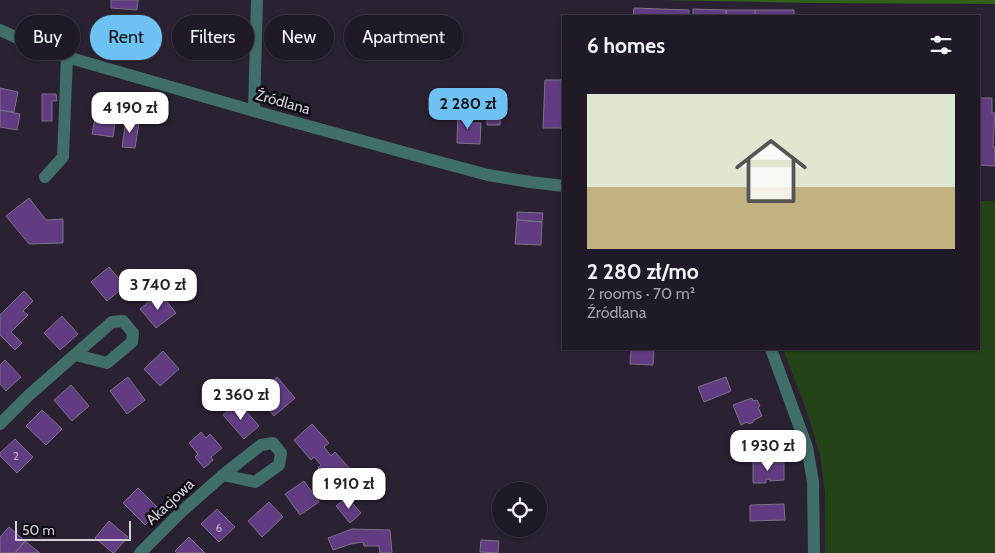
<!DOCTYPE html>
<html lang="en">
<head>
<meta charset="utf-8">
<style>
  :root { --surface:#201926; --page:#2d2632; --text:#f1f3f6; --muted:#a2a0a7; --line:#3d3843; --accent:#6dc2f3 }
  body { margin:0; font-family:Cabin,sans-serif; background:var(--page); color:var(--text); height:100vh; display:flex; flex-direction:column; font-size:19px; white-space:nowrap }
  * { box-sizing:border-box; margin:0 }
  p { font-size:16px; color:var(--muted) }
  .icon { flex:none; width:28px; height:28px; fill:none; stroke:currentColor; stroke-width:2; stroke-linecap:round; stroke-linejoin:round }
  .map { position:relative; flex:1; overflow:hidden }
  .side { position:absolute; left:562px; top:15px; width:418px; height:335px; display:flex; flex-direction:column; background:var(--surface); border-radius:0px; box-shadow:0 1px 4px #0004,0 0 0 1px var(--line) }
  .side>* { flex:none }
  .hud { position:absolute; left:15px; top:15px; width:472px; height:45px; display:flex; gap:10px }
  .controls { position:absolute; left:492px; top:482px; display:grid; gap:10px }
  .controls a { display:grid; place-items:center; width:55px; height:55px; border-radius:50%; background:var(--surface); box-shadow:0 1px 4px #0004,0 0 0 1px var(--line); font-size:25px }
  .scale { position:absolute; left:15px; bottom:12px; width:116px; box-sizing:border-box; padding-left:5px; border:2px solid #d5cfda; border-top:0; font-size:14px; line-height:18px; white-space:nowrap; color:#d5cfda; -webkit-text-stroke:4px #100d14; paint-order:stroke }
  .price { position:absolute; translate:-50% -42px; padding:0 11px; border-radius:10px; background:#fff; color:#222; font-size:16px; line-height:32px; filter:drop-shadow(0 1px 2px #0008) }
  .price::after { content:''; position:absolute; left:50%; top:30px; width:15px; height:11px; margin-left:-8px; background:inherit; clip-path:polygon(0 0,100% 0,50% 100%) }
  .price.on { background:var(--accent); color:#111 }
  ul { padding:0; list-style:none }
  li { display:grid; align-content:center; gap:10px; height:265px; padding:0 25px }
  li+li { border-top:1px solid var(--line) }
  li span { display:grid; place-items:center; height:155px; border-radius:0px; color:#555 }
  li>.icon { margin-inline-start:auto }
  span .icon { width:90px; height:90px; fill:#fffc; stroke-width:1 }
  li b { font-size:21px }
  h2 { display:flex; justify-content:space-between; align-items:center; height:60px; padding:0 25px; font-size:21px }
  .chip { padding:0 18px; border-radius:22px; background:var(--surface); box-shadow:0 1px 4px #0004,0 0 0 1px var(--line); font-size:18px; line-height:45px }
  .chip.on { background:var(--accent); color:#111 }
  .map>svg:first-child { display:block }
  .green { fill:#244316 }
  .forest { fill:#306117 }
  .building { fill:#623c82; stroke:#7b7185 }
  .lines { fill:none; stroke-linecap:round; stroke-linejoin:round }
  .minor { stroke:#406f67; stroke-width:12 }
  .labels { text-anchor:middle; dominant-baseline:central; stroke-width:5; stroke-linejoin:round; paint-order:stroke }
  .number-label { font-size:12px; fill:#b8aac4 }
  .street-label { font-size:15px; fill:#d5cfda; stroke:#100d14 }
</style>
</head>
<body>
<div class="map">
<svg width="995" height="553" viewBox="0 0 995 553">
  <rect width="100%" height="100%" fill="#2a2132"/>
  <path class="green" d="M979,201H995V553H825V493L820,455L807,412L783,349H979Z"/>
  <path class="forest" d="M661,0H995V4L810,3Z"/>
  <path class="building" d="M111,0H138L137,10L111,8Z
    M634,8L689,10V16H633Z
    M693,9L726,10V16H693Z
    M726,10H755V16H726Z
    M755,10H794V16H755Z
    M545,80H564V128H543Z
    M0,88L18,92L14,112L0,110Z
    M42,94H56L57,101H52V121H42Z
    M487,98H501L500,125H487Z
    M979,98H992V113H995L993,147H995V166L979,165Z
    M0,110L20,114L17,130L0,127Z
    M458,110H467L466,123H481L480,144L457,143Z
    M96,113L116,116L113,137L92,134Z
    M126,120L139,122L135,148L122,147Z
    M29,198L46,220L63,219V243L29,244L6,216Z
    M517,212L543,213L542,222L517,220Z
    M517,220L542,222L541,245L515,244Z
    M109,267L125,286L107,301L91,282Z
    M24,291L33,301L23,311L28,315L11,332L22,343L15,350L0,335V315Z
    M160,293L176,313L156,328L140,309Z
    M62,316L78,334L60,350L44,333Z
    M631,349H654L653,365L630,364Z
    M163,351L179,369L160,386L144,369Z
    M5,360L21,377L6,391L0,384V365Z
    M128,377L145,400L127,414L110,391Z
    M277,377L295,398L274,416L256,395Z
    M726,377L731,391L704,402L698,387Z
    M71,385L89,406L72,421L54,400Z
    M752,398L753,401L757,400L760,406L758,407L762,416L754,420L753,422L749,424L747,422L741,425L733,405Z
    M238,402L259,426L244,439L223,415Z
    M42,410L62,429L46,445L26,426Z
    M312,424L329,443L324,447L331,456L335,452L352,471L335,487L318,468L321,465L314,457L311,460L294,440Z
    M201,432L206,438L210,434L222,448L211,457L213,460L204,468L195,457L198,454L189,443Z
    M15,439L33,457L17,473L0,456V453Z
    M753,461H764V464H769V462L784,463V480L770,481V479H766V483H753Z
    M304,481L319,502L300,515L285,494Z
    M138,488L160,510L145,525L123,503Z
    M347,497L361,513L350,523L336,506Z
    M269,502L283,517L262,537L248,521Z
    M784,504L785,520L750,521V505Z
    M217,509L235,527L219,542L201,524Z
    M109,521L128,537L114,553H113L95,538Z
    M9,527L25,541L15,553H0V537Z
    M352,529L390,530L392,553H380L379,546H364L363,542L351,544L333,550L328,538Z
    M189,537L205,553H177L175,551Z
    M481,540L499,541L498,553L480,552Z
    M25,541L40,553H15Z"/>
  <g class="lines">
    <path class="minor" d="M0,30L26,42L67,57L254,111L432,160L488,175L530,182L564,186
      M254,111L257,0
      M45,177L63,157L67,57
      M771,349L807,447L813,482L814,553
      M0,424L28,396L112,322L123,321L133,333L132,342L107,363L76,355
      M140,553L180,513L223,475L261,445L273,443L281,453L279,465L255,482L223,475"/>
  </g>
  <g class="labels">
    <g class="number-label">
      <text x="16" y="455">2</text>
      <text x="219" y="527">6</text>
    </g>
    <g class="street-label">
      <text transform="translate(283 102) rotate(16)">Źródlana</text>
      <text transform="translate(170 502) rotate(-43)">Akacjowa</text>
    </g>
  </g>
</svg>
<div class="controls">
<a><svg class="icon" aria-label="locate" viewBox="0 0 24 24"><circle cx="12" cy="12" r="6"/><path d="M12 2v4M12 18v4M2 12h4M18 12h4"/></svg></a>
</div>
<div class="scale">50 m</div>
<b class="price on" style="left:468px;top:130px">2 280 zł</b>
<b class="price" style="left:130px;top:134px">4 190 zł</b>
<b class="price" style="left:158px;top:311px">3 740 zł</b>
<b class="price" style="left:241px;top:421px">2 360 zł</b>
<b class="price" style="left:768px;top:472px">1 930 zł</b>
<b class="price" style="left:349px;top:510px">1 910 zł</b>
<div class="hud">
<a class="chip">Buy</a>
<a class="chip on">Rent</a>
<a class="chip">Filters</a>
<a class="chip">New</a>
<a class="chip">Apartment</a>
</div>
<section class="side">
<h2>6 homes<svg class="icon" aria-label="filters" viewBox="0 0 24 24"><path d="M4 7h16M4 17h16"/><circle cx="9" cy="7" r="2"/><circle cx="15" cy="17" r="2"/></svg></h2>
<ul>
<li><span style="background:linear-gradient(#dfe7d0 60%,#c2b280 0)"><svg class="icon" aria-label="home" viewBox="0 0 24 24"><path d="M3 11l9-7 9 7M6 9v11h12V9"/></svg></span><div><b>2 280 zł/mo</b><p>2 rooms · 70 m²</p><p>Źródlana</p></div></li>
</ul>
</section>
</div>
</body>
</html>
